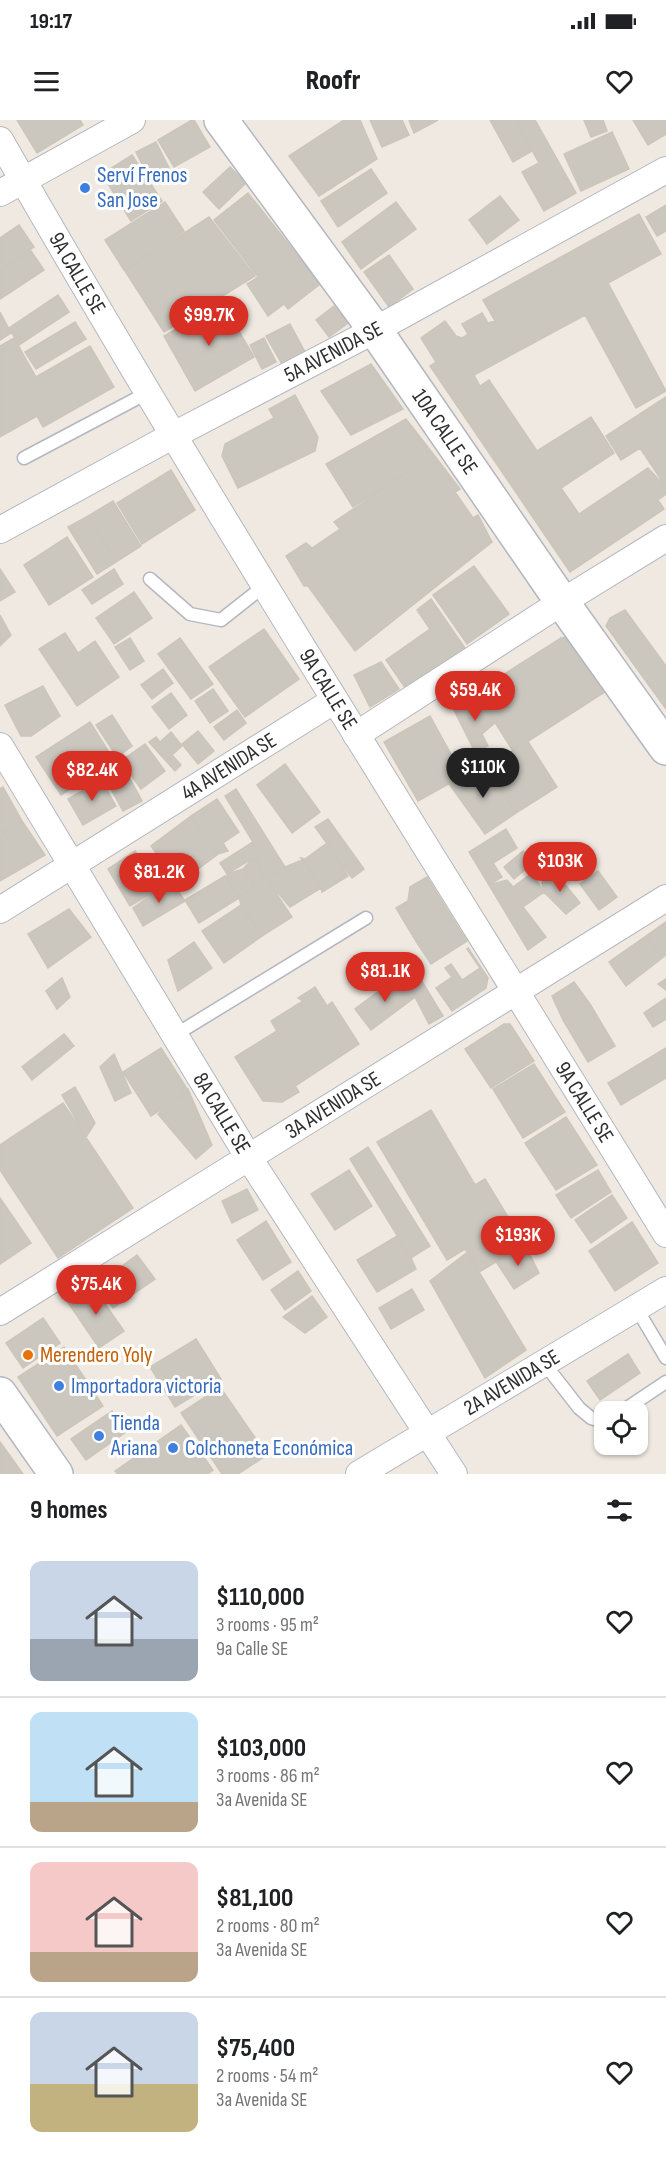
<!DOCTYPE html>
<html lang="en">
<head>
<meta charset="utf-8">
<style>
  :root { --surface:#fff; --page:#f2f2f2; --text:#202124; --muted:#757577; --line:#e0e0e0; --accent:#d93025 }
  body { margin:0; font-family:"Sofia Sans Condensed",sans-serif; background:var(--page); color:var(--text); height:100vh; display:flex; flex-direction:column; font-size:22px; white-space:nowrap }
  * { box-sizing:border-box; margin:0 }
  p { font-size:20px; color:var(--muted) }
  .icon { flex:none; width:33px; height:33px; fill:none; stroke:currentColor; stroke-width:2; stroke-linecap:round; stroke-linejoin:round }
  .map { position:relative; height:1354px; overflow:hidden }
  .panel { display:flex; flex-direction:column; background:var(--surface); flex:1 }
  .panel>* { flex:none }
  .fabs { position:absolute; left:594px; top:1281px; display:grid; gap:12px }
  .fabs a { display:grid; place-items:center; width:54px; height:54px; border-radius:12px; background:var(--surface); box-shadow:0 2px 4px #0004; font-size:30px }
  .price { position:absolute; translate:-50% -51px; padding:0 14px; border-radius:21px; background:var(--accent); color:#fff; font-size:20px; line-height:39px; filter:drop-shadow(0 2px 3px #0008) }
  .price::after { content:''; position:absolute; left:50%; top:36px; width:18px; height:14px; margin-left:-9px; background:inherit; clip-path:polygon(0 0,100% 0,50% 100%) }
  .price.selected { background:#222; color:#fff }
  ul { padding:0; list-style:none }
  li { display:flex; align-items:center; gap:18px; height:150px; padding:0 30px }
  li+li { border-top:2px solid var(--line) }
  li span { display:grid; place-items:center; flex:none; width:168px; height:120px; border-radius:12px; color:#555 }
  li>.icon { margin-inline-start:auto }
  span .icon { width:72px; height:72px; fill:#fffc; stroke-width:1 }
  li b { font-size:26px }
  h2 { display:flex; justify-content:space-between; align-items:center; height:72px; padding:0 30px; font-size:26px }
  .status { display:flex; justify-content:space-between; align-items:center; height:42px; padding:0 30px; background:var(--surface); direction:ltr }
  .status svg { height:16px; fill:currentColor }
  header { display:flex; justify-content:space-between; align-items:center; height:78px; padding:0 30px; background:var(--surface); font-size:27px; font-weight:800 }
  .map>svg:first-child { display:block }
  .building { fill:#cbc7bf; stroke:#cbc5ba; stroke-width:1.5 }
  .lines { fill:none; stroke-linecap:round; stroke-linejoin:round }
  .lane-casing { stroke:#b4b7c1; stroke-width:15 }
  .street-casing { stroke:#b4b7c1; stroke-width:28 }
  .secondary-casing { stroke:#b4b7c1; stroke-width:36 }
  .lane { stroke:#fff; stroke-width:12 }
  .street { stroke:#fff; stroke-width:26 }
  .secondary { stroke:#fff; stroke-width:33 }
  .shop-dot { fill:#3f7fe0; stroke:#fff; stroke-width:2 }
  .food-dot { fill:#e8710a; stroke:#fff; stroke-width:2 }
  .labels { text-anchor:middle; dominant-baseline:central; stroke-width:6; stroke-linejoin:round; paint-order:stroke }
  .shop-label { font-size:22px; fill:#366cbe; stroke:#fff; text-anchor:start }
  .street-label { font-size:22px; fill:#2e2e2e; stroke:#fff }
  .food-label { font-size:22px; fill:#c56008; stroke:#fff; text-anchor:start }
</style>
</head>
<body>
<div class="status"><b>19:17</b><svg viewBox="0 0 49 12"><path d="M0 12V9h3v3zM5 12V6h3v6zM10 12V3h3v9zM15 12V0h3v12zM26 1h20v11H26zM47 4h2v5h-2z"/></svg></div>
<header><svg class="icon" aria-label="menu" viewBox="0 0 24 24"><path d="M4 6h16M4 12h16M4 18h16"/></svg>Roofr<svg class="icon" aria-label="heart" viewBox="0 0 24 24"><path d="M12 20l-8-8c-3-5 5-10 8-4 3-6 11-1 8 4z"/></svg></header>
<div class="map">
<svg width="666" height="1354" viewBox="0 0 666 1354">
  <rect width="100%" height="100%" fill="#efe9e1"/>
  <path class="building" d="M17,0H80L83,5L37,33Z
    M192,0H194L210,27L174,47L158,20Z
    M344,0H360L377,39L319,76L289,36Z
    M370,0H402L409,15L382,27Z
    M409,0H438L414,13Z
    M490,0H515L532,31L513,42Z
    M515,0H535L576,73L544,91L522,52L539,43Z
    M584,0H603L607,11L591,17Z
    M633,0H666V14L648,25Z
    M612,12L629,49L581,71L564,34Z
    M156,22L169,48L149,58L136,32Z
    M132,35L162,81L131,101L102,54Z
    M230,47L246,63L219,89L203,72Z
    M371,49L387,73L338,107L321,81Z
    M248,73L320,164L288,189L284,184L268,196L247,164L258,157L214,100Z
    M500,76L519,100L487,124L469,100Z
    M165,82L184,111L124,150L105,120Z
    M396,82L416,109L361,149L342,122Z
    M666,85V111L657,116L646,97Z
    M639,94L661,134L608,163L666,271L636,288L585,195L474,255L480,266L489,260L537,331L591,297L614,333L561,368L579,394L648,348L666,367V374L658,380L664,389L570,452L430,246L436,242L421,218L445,201L456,216L462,218L468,214L462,204L482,193L488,203L495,201L483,180Z
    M209,97L255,156L164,212L125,151Z
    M19,105L34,127L0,150V118Z
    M31,131L44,150L0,179V151Z
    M389,135L413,169L389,187L364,152Z
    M58,175L69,192L19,225L9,208Z
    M222,182L254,237L195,271L164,216Z
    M334,186L348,203L329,217L316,200Z
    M0,192L11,213L0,220Z
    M75,202L86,219L36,249L25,232Z
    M290,204L305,232L282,244L266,216Z
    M14,218L36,257L90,226L114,267L43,307L37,296L0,317V226Z
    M264,218L276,242L262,249L250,225Z
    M371,244L403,289L351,315L321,271Z
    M295,275L318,317L315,331L238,368L222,336L225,324L274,298L269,289Z
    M666,277V367L640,328L621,340L606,316Z
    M406,299L434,335L353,387L326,344Z
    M434,335L460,369L455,372L473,398L478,395L492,422L355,531L308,466H304L286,436L306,423L312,428L340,409L334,402Z
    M171,350L195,390L142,424L117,383Z
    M113,381L141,426L116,442L88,396Z
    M88,396L116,442L97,454L68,407Z
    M67,417L93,457L49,485L24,445Z
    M474,446L509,494L467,524L433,475Z
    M0,449L15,472L0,481Z
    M114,449L123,464L92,484L82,470Z
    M134,472L152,498L114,524L96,498Z
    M431,479L465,528L406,569L386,540L430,509L417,490Z
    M625,490L666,546V589L606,506L610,498Z
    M0,495L11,515L0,526Z
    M264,509L299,559L245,597L209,547Z
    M65,513L78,533L95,521L119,557L77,586L39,529Z
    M578,516L611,568L513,631L476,572L561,518Z
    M130,518L144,541L130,550L115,527Z
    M180,518L213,564L191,579L158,534Z
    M381,542L399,569L370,587L354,555Z
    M163,549L173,563L152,579L141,565Z
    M43,566L60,596L31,616H21L5,585Z
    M213,569L228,591L210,603L195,581Z
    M171,573L187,595L169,609L152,587Z
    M475,578L496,602L482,614L488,626L475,632L453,588Z
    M237,590L246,603L224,620L214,607Z
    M112,595L132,626L117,637L96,605Z
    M430,596L463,656L418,681L384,622Z
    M90,602L114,640L61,675L36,637Z
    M198,611L214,631L198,644L182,624Z
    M171,612L182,626L172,635L181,645L175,651L149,622L156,617L160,622Z
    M525,617L557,667L516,693L485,642L513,631Z
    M145,624L165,651L141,669L121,641Z
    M482,643L516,693L485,714L450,665Z
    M285,644L320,692L292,713L257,665Z
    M123,646L142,681L123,691L104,656Z
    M101,660L116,686L83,705L68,679Z
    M3,667L22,701L0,714V669Z
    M236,669L285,747L266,759L253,738L227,754L220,743L253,722L225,676Z
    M217,679L239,712L223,723L228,731L218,734L191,696Z
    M191,696L218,734L178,764L151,726Z
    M328,699L364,749L352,758L315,707Z
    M22,701L45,735L0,761V716Z
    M506,709L517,728L493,743L502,757L489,765L469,732Z
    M327,723L348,756L322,772L321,768L301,738L305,739Z
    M135,731L159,769L130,786L108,749Z
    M523,731L533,743L514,759L504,747Z
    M253,738L270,756L255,766L243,749Z
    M305,739L321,768L290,787L266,759L285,747Z
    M243,749L255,766L239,777L227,761V754Z
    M598,751L617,777L599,790L580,764Z
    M555,752L580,783L566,794L544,772L542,763Z
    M532,753L544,772L523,787L546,817L528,830L489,765L507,760L513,767Z
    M225,756L239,778L199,803L185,780Z
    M427,757L453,799L417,823L396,788L408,781L410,767Z
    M266,758L292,797L262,816L241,785L239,777Z
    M171,761L185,781L143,806L133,788Z
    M241,785L262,816L224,843L202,811Z
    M69,789L91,817L48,848L28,814Z
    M453,799L467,821L431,844L417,823Z
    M666,802V835L662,838L646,816Z
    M646,816L662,838L626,866L609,842Z
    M194,822L212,848L178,871L168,840Z
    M468,828L488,858L486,868L452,891L436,868L452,857L445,848L451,844L462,860L480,848L467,829Z
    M409,840L443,896L429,904L415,877L395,848Z
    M399,856L415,877L371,910L355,889Z
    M62,858L70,877L57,889L46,871Z
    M666,859V870L658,864Z
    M574,862L590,884L563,900L552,876Z
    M315,867L327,886L332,882L359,924L295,966L299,972L282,982L263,981L235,937L277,911L271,901L303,881L298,878Z
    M666,878V899L653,907L644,893Z
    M590,884L615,926L588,942L563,900Z
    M504,904H510L534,941L491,968L465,929Z
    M64,914L74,926L32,960L22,947Z
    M161,928L189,972L151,996L123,952Z
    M666,928V958L621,985L608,963Z
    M114,934L131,973L115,981L100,947Z
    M534,944L565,992L523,1018L493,969Z
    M75,967L95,1003L86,1017L62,975Z
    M188,969L212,1025L196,1039L158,994Z
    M63,983L133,1088L58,1138L0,1050V1025Z
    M431,990L475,1065L485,1059L525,1125L479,1152L465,1129L447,1140L377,1022Z
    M566,997L597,1045L556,1070L525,1023Z
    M368,1027L430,1126L411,1138L350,1039Z
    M349,1050L372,1086L335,1110L311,1074Z
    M598,1050L611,1072L571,1098L556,1075Z
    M247,1069L258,1090L232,1103L222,1081Z
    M612,1075L627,1098L591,1123L575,1100Z
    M0,1078L31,1123L0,1144Z
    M266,1101L291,1142L263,1160L237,1120Z
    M632,1102L658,1143L615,1171L589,1131Z
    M397,1116L411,1138L416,1149L377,1172L357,1140Z
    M525,1125L539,1153L514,1169L495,1140Z
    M469,1131L479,1152L526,1230L485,1258L430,1161Z
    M137,1135L155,1159L113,1188L96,1165Z
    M298,1151L311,1171L285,1190L271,1170Z
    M92,1165L124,1211L99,1228L67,1181Z
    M412,1169L424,1190L391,1209L379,1188Z
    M312,1176L327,1197L305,1213L283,1197Z
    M43,1198L60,1223L23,1248L6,1223Z
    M196,1219L221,1259L175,1287L150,1247Z
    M64,1227L103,1286L57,1316L18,1257Z
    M628,1234L640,1253L600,1280L587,1261Z
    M220,1267L267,1335L238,1354H222L181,1293Z
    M112,1291L126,1312L86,1340L71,1319Z
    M181,1305L213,1350L208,1354H118L115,1351Z
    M0,1322L23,1354H0Z"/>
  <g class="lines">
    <defs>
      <path id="lane" d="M24,338L147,273
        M150,459L190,494L221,500L264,466
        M175,915L366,798
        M637,1189L666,1238
        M544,1243L579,1288L591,1298L604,1302
        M621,1292L666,1262"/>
      <g id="street">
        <path id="s1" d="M0,20C212,391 442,750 666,1114"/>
        <path d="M0,73L132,0"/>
        <path id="s2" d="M0,410L172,316L375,210L666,50"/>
        <path d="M356,615L562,482L666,418"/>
        <path id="s3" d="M0,626L249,1038L454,1354"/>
        <path id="s4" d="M0,790L335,580"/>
        <path id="s5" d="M0,1192L666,778"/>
        <path id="s6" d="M359,1354L666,1170"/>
      </g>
      <g id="secondary">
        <path id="s7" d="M221,0L375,210L562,482L666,628"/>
        <path d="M0,1274L56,1354"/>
      </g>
    </defs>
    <use href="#lane" class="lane-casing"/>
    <use href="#street" class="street-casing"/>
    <use href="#secondary" class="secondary-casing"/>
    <use href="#lane" class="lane"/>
    <use href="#street" class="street"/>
    <use href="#secondary" class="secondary"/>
  </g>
  <g class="shop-dot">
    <circle cx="85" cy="68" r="6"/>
    <circle cx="59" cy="1266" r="6"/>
    <circle cx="99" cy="1316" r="6"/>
    <circle cx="173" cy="1328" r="6"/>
  </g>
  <circle class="food-dot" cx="28" cy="1235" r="6"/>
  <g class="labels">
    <g class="shop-label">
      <text x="97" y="55">Serví Frenos<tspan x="97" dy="25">San Jose</tspan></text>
      <text x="71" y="1266">Importadora victoria</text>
      <text x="111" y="1303">Tienda<tspan x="111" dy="25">Ariana</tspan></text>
      <text x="185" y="1328">Colchoneta Económica</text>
    </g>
    <g class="street-label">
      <text stroke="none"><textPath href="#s1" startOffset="154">9A CALLE SE</textPath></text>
      <text stroke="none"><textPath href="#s2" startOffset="378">5A AVENIDA SE</textPath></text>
      <text stroke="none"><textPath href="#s7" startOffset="384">10A CALLE SE</textPath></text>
      <text stroke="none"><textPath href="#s1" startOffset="640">9A CALLE SE</textPath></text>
      <text stroke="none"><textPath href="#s4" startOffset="270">4A AVENIDA SE</textPath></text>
      <text stroke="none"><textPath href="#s1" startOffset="1126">9A CALLE SE</textPath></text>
      <text stroke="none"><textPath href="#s5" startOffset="392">3A AVENIDA SE</textPath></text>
      <text stroke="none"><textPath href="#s3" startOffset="429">8A CALLE SE</textPath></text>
      <text stroke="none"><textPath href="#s6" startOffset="178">2A AVENIDA SE</textPath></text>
    </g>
    <g class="food-label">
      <text x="40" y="1235">Merendero Yoly</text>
    </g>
  </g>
</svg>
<div class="fabs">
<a><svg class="icon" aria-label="locate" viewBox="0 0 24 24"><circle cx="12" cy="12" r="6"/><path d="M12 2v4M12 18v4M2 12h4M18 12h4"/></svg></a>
</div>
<b class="price" style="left:209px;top:227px">$99.7K</b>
<b class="price" style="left:475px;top:602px">$59.4K</b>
<b class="price selected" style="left:483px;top:679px">$110K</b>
<b class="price" style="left:92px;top:682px">$82.4K</b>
<b class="price" style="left:560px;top:773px">$103K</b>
<b class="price" style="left:159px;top:784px">$81.2K</b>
<b class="price" style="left:385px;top:883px">$81.1K</b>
<b class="price" style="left:518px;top:1147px">$193K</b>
<b class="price" style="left:96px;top:1196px">$75.4K</b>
</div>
<section class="panel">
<h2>9 homes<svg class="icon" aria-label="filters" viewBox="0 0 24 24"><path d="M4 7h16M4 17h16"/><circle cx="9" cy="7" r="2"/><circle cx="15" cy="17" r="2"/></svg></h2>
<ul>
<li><span style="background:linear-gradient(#c9d6e8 65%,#9aa5b1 0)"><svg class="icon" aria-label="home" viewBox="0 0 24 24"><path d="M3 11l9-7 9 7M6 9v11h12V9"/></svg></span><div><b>$110,000</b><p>3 rooms · 95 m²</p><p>9a Calle SE</p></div><svg class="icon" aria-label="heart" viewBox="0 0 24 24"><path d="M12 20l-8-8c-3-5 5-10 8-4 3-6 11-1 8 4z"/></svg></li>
<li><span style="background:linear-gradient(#bfe0f5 75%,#b9a48a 0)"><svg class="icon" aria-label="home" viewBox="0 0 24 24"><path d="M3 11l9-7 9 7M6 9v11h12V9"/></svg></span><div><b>$103,000</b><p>3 rooms · 86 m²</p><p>3a Avenida SE</p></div><svg class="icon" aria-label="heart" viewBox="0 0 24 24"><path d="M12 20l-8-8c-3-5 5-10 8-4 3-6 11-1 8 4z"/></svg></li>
<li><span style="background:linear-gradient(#f6c9c9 75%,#b9a48a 0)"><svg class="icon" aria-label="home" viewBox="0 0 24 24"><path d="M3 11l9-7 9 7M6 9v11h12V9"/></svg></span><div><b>$81,100</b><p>2 rooms · 80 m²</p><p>3a Avenida SE</p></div><svg class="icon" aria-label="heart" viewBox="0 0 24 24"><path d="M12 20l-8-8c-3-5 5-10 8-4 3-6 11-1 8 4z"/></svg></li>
<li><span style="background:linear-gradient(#c9d6e8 60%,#c2b280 0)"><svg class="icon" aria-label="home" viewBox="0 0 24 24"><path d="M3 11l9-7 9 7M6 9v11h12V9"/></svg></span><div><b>$75,400</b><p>2 rooms · 54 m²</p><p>3a Avenida SE</p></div><svg class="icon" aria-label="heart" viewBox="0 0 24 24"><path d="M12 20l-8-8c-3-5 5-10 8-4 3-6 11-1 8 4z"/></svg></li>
</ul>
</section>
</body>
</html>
